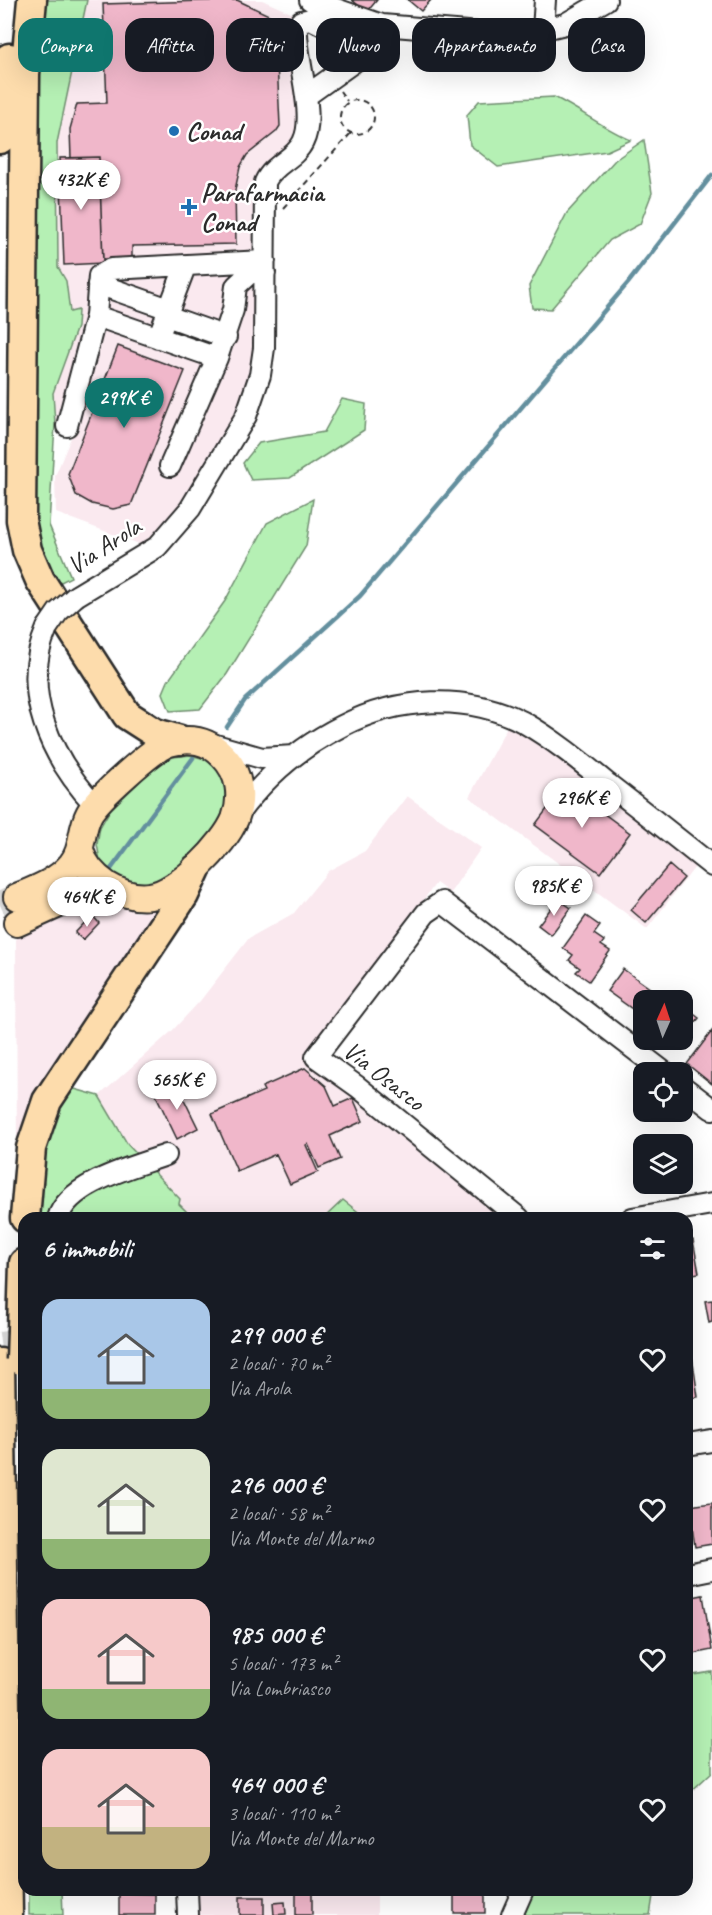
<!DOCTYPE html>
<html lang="it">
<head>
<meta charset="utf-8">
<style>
  :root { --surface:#171b24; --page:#242831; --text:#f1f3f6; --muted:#9ea1a6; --accent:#0f766e }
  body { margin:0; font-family:Caveat,sans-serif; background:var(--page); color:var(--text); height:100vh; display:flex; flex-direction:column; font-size:22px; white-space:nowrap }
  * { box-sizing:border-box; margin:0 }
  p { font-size:20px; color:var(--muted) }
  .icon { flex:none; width:33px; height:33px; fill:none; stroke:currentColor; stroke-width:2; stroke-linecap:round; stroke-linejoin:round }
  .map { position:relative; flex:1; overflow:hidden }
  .sheet { position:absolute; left:18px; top:1212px; width:675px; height:684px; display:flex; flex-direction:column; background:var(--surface); border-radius:18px; box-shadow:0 6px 24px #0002 }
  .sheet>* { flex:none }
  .banner { position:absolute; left:18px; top:18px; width:676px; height:54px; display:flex; gap:12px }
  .needle { width:39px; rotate:3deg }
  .controls { position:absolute; left:633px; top:990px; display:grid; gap:12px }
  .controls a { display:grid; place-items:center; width:60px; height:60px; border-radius:12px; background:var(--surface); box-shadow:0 6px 24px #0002; font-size:30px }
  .price { position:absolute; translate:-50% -51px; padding:0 14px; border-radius:21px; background:#fff; color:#222; font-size:20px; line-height:39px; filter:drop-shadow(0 2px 3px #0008) }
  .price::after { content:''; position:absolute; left:50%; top:36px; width:18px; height:14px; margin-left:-9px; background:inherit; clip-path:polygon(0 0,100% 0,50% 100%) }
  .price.on { background:var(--accent); color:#fff }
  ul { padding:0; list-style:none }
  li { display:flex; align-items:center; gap:18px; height:150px; padding:0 24px }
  li span { display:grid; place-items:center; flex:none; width:168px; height:120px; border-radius:18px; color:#555 }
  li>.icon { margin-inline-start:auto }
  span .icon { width:72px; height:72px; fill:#fffc; stroke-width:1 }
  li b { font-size:26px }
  h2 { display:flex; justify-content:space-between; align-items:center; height:72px; padding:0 24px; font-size:26px }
  .pill { padding:0 21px; border-radius:18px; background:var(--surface); box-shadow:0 6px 24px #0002; font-size:21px; line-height:54px }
  .pill.on { background:var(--accent); color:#fff }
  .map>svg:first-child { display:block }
  .built { fill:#fae9ef }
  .green { fill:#b5f0b4; stroke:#708e70; stroke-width:1.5 }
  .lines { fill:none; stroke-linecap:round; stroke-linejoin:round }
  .stream { stroke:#638f9e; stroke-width:4.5 }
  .building { fill:#f0b7ca; stroke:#2b2b2b; stroke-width:1.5 }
  .minor-tunnel { stroke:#d5d5d5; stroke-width:20; stroke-dasharray:20 10; stroke-linecap:butt }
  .major-tunnel { stroke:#d5d5d5; stroke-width:26; stroke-dasharray:26 13; stroke-linecap:butt }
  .minor-casing { stroke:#2b2b2b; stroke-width:24 }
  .major-casing { stroke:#2b2b2b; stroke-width:30 }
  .highway-casing { stroke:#2b2b2b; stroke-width:33 }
  .path { stroke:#2b2b2b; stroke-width:2; stroke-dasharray:6 4.5; stroke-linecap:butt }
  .minor { stroke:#fff; stroke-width:20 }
  .major { stroke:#fddcac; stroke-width:26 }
  .highway { stroke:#fddcac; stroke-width:28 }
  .minor-bridge-casing { stroke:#2b2b2b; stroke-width:24; stroke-linecap:butt }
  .highway-bridge-casing { stroke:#2b2b2b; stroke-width:33; stroke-linecap:butt }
  .minor-bridge { stroke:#fff; stroke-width:20 }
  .highway-bridge { stroke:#fddcac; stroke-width:28 }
  .poi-dot { fill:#1f6fb2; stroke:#fff; stroke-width:2 }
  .labels { text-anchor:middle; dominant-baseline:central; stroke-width:5; stroke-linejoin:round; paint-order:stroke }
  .poi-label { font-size:26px; font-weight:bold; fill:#2b2b2b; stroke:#fff; text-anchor:start }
  .street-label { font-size:26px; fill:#2b2b2b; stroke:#fff }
</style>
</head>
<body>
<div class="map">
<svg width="712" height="1915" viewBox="0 0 712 1915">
  <rect width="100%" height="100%" fill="#fff"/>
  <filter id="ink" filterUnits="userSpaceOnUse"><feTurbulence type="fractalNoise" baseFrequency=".0167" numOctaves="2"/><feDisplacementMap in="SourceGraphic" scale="12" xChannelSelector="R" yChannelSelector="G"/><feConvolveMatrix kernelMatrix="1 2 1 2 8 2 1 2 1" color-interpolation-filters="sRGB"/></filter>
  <g filter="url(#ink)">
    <path class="built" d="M87,0H262L291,13L298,118L296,139L279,157L260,170L255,185L258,315L250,373L233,418L203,467L169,519L142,545L56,513L55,476L73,433L55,424L53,393L77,327L78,310L70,312L66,281L58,267L57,143Z
      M508,725L523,732L698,863L647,929L469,797Z
      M407,796L481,848L450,893L436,883L305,1058L507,1218H366L343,1200L324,1218H193L178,1204L180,1199L128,1145L99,1096L172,1031L200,1001L249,938L294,913L328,871L365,851Z
      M108,903L137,912L168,907L17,1168L16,936L73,908Z
      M196,1890H377V1915H196Z"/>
    <path class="green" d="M44,0H87L57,143L58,267L66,281L70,312L78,310L77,327L53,393L55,424L49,525L71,577L57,584L26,532L30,314L41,19Z
      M554,97C581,110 603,128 631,140L607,151L498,167L470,145L467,115L479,101Z
      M644,140L652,193L640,224L610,240L551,309L532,308L529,286L567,213L615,160Z
      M342,399L366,404L364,430L290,478L251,480L243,463L259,443L324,432Z
      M313,499L306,546L227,674L200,709L170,711L163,693L168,681L225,601L267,523Z
      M190,755L209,760L225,777L228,797L222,822L171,875L156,884L125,883L108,874L100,861L97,844L100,827L110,810L158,764L173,757Z
      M64,1086L99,1096L128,1145L180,1199L179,1204L193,1218H37L40,1159Z
      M343,1200L366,1218H324Z
      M712,1672V1772L687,1795V1676Z
      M29,1890H62L63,1915H29Z
      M532,1890H654L650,1915H521Z"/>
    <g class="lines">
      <path class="stream" d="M227,727L245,700L360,596L628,283L712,175
        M111,869L193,758"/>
    </g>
    <path class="building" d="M237,0L275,18L280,126L276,132L247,155L240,167L235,190L236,244L132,246V257L128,259H103L99,157L71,158L70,129L77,104L107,103L103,4Z
      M352,0H377L367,12Z
      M408,0H431L421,11Z
      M99,157L103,263L64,265L60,158Z
      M118,346L185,371L131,505L113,509L92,504L76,495L68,474Z
      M565,785L630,833L600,873L535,825Z
      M669,865L684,878L646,923L631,910Z
      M558,899L571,908L551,935L538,925Z
      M92,915L99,923L83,940L75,933Z
      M586,916L600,926L594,934L604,941L601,945L610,951L589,981L576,972L580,968L569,960L573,955L563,948Z
      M623,969L651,989L635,1011L607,991Z
      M682,1005L699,1018L682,1038Z
      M712,1031V1084L687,1064Z
      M305,1068L326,1086L335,1106L353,1098L363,1121L330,1136L340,1159L319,1168L308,1144L306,1145L318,1172L290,1184L276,1154L237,1171L212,1114L264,1091L262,1087Z
      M176,1083L198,1128L177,1139L155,1093Z
      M693,1240L699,1273L687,1275V1241Z
      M712,1300V1322L709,1323L705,1301Z
      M692,1356L698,1397L687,1399V1357Z
      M712,1503V1544L695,1547L689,1506Z
      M703,1595L712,1650L687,1655V1598Z
      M296,1890H312V1915H296Z
      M454,1890H485V1913H454Z
      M119,1893L155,1894V1915H119Z
      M240,1897H264V1915H240Z
      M285,1902L286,1914L274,1915L273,1903Z"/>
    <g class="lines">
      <path class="minor-tunnel" d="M0,1342L24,1339"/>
      <path class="major-tunnel" d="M0,905L17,897"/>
      <defs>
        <path id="minor" d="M310,0L382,25L516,36L565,24L606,0
          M543,30L545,0
          M265,261L111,269L99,276L96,316L217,358L233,310L236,286L250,273H265
          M98,284L169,309
          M167,316L226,337
          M158,338L185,267
          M67,426L96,316
          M170,466L217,358
          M76,596L157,547L190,509L246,416L260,375L264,348L265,182C273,164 295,159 303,142C317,115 295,58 297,27L301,21L311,19L368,48L362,56L306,96
          M47,628C19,691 51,758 95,805
          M212,744L262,758L294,756
          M236,817C263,779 300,747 342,726C398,697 467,693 523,722C553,739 581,762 608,784C643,811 677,838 712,866
          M682,1086L712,1109
          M58,1218C69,1182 134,1167 166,1155
          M519,1218L358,1087L316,1057L426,913L442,902L664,1072
          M632,1218L712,1204
          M687,1445L712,1441
          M687,1574L712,1569
          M187,1890L188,1915
          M512,1915L523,1890"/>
        <path id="major" d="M17,897C36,889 58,881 71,865C84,850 80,831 89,814C97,799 153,748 169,743C190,737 208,740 223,756C240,773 243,797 235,819C225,844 178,893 150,896C135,898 120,893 107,885C94,876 84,866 80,850
          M17,923L81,894L121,892"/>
        <path id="highway" d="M32,0L25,74L21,520L27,550L40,580L127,715L155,733L180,740
          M0,139L9,58
          M25,1218L31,1148L47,1101L184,895L196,869
          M22,1330L24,1263
          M0,1363L8,1915"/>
      </defs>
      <use href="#minor" class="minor-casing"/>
      <use href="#major" class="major-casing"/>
      <use href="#highway" class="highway-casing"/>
      <path class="path" d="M340,91L347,101
        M340 117a17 17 0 1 1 34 0a17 17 0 1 1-34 0Z
        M283,208L351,133"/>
      <use href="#minor" class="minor"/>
      <use href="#major" class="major"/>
      <use href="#highway" class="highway"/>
      <defs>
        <path id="minor-bridge" d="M47,628L58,612L76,596"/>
        <path id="highway-bridge" d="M21,1360L22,1330"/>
      </defs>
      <use href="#minor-bridge" class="minor-bridge-casing"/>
      <use href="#highway-bridge" class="highway-bridge-casing"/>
      <use href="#minor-bridge" class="minor-bridge"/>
      <use href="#highway-bridge" class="highway-bridge"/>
    </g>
  </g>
  <g class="poi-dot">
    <circle cx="174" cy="131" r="6"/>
    <path d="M186 198h6v6h6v6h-6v6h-6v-6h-6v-6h6z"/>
  </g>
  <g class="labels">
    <g class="poi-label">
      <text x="186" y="131">Conad</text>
      <text x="201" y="192">Parafarmacia<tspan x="201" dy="30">Conad</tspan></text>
    </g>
    <g class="street-label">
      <text transform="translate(104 546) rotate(-33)">Via Arola</text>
      <text transform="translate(384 1076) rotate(38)">Via Osasco</text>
    </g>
  </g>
</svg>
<div class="controls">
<a><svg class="needle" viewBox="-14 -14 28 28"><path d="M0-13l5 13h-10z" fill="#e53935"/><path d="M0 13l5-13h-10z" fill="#9ea1a6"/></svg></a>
<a><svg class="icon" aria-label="locate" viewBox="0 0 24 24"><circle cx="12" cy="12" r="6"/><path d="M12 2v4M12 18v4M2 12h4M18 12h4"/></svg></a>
<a><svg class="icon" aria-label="layers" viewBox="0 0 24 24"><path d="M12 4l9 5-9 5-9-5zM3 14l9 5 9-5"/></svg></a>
</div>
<b class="price" style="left:81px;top:211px">432K €</b>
<b class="price on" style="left:124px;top:429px">299K €</b>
<b class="price" style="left:582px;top:829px">296K €</b>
<b class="price" style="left:554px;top:917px">985K €</b>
<b class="price" style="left:87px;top:928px">464K €</b>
<b class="price" style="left:177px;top:1111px">565K €</b>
<div class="banner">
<a class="pill on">Compra</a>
<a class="pill">Affitta</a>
<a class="pill">Filtri</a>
<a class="pill">Nuovo</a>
<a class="pill">Appartamento</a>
<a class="pill">Casa</a>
</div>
<section class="sheet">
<h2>6 immobili<svg class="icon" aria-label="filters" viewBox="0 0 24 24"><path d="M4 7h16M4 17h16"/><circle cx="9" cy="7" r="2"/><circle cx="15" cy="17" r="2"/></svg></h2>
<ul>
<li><span style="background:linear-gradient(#a9c7e8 75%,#8fb573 0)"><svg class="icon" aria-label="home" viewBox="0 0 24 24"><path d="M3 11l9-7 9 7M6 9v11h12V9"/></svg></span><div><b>299 000 €</b><p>2 locali · 70 m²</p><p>Via Arola</p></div><svg class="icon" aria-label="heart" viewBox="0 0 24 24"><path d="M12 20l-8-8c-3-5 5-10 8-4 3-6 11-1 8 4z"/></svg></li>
<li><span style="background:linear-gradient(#dfe7d0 75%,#8fb573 0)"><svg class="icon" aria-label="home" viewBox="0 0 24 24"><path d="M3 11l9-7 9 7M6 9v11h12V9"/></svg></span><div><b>296 000 €</b><p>2 locali · 58 m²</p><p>Via Monte del Marmo</p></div><svg class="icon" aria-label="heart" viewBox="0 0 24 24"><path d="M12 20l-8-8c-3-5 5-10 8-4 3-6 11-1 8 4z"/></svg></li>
<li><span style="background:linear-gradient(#f6c9c9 75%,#8fb573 0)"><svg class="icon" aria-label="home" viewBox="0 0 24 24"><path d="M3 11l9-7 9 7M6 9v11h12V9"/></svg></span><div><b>985 000 €</b><p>5 locali · 173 m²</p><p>Via Lombriasco</p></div><svg class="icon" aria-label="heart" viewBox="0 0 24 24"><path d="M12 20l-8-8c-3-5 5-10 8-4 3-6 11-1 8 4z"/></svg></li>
<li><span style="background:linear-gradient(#f6c9c9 65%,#c2b280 0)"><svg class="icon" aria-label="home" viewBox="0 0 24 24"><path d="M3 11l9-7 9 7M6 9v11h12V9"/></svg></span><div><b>464 000 €</b><p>3 locali · 110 m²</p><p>Via Monte del Marmo</p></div><svg class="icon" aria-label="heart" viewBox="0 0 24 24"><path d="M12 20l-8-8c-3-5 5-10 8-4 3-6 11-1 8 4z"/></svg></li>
</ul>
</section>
</div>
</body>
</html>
